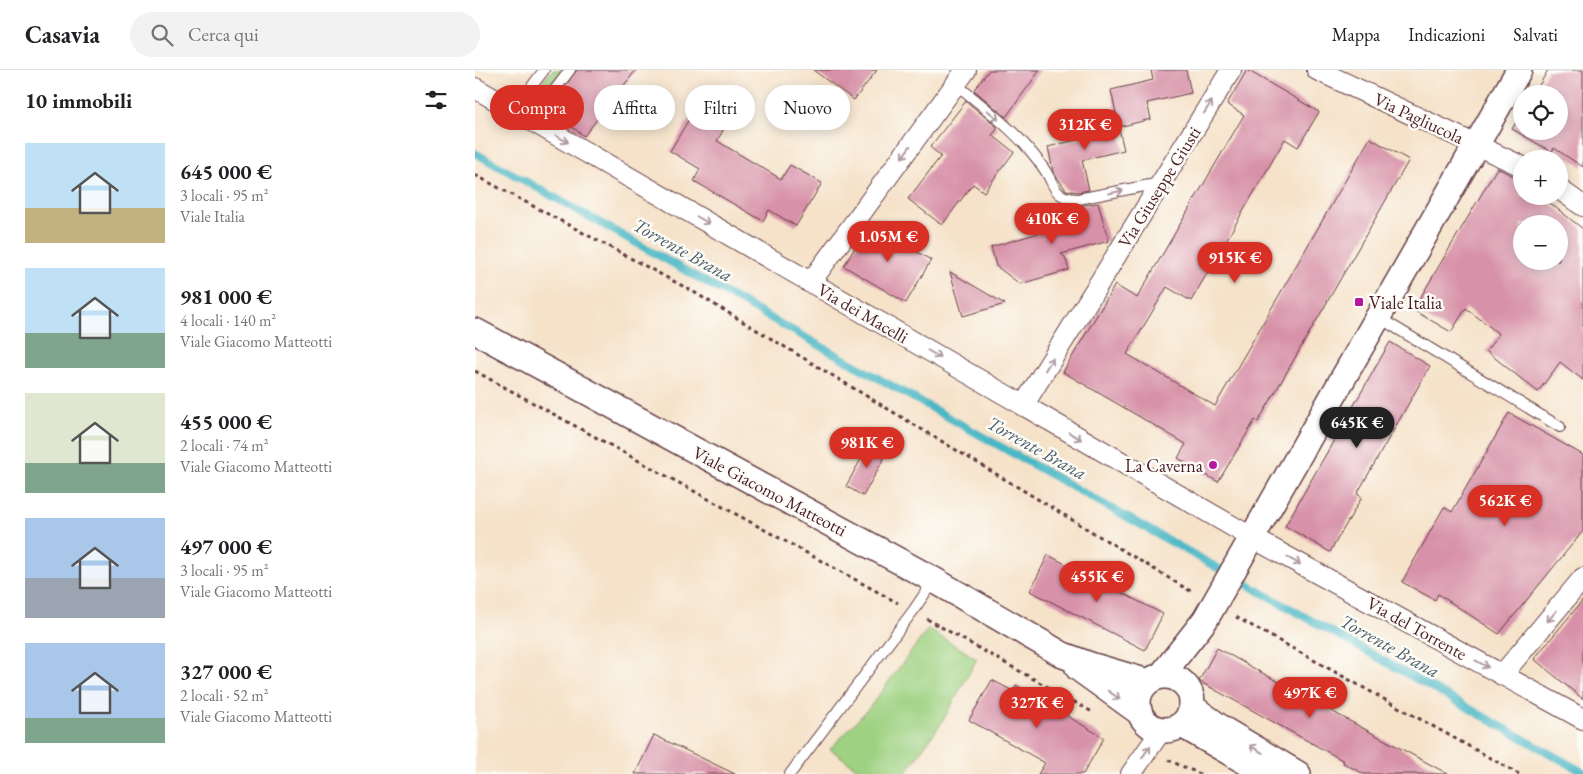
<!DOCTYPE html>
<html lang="it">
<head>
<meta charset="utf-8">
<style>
  :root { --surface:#fff; --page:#f2f2f2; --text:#202124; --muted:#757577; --line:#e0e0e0; --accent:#d93025 }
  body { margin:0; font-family:"EB Garamond",serif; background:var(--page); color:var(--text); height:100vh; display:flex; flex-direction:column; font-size:19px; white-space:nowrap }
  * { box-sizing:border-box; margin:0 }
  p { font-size:16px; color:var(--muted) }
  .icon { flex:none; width:28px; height:28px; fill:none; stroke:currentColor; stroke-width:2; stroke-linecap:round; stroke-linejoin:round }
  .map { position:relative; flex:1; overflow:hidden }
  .side { display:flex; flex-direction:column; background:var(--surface); width:475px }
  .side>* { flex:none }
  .guide { position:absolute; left:15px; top:15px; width:475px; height:45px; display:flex; gap:10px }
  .buttons { position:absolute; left:1038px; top:15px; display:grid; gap:10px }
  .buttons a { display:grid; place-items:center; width:55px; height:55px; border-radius:50%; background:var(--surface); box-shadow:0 2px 12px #0003; font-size:25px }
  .price { position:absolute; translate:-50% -42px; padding:0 11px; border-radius:18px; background:var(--accent); color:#fff; font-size:16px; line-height:32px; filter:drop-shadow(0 1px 2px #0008) }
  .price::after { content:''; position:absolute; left:50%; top:30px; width:15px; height:11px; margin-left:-8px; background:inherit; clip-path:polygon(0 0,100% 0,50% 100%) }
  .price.active { background:#222; color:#fff }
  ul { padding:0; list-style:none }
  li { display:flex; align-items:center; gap:15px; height:125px; padding:0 25px }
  li span { display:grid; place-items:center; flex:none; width:140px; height:100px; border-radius:0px; color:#555 }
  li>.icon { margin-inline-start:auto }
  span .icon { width:60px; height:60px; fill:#fffc; stroke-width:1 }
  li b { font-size:21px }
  h2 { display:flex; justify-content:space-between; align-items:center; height:60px; padding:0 25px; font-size:21px }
  .chip { padding:0 18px; border-radius:22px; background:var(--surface); box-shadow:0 2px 12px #0003; font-size:18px; line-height:45px }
  .chip.active { background:var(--accent); color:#fff }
  header { display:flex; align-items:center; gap:30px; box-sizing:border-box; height:70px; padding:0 25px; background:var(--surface); border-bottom:1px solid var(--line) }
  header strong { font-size:24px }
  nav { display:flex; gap:28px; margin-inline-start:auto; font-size:18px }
  .search { width:350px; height:45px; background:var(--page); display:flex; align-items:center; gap:12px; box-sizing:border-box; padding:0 18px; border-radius:28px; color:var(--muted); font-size:19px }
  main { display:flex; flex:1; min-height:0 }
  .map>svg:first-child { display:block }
  .green { fill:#9ed181; stroke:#747856 }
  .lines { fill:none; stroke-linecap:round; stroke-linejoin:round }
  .stream { stroke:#49b7c5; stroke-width:8 }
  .building { fill:#d791a8; fill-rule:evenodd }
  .service-casing { stroke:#643c43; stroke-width:12 }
  .minor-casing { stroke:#643c43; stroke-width:22 }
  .tertiary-casing { stroke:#643c43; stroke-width:28 }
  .path { stroke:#643c43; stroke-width:3; stroke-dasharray:4 4; stroke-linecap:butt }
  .service { stroke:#fff; stroke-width:10 }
  .minor { stroke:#fff; stroke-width:20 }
  .tertiary { stroke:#fff; stroke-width:25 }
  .oneway { stroke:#ae9aa0 }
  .poi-dot { fill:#b5179e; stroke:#fdfcf7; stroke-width:2 }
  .labels { text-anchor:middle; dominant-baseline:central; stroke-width:5; stroke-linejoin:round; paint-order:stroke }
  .street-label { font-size:18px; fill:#4a1f2b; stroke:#fdfcf7 }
  .poi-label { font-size:18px; fill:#4a1f2b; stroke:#fdfcf7; text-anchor:start }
  .water-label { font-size:19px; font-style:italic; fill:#4a5c69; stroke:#fdfcf7 }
</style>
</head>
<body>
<header>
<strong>Casavia</strong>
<div class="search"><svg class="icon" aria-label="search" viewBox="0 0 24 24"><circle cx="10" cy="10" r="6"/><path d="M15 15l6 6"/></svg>Cerca qui</div>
<nav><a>Mappa</a><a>Indicazioni</a><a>Salvati</a></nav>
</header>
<main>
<section class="side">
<h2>10 immobili<svg class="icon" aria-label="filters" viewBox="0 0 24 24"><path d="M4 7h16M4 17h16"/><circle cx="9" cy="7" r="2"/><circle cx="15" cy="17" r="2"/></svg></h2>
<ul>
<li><span style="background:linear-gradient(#bfe0f5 65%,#c2b280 0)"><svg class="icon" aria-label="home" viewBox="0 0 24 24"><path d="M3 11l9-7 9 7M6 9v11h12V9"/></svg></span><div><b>645 000 €</b><p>3 locali · 95 m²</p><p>Viale Italia</p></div></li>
<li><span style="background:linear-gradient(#bfe0f5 65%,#7fa58c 0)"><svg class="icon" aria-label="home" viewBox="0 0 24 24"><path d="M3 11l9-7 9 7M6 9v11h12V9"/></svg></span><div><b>981 000 €</b><p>4 locali · 140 m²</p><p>Viale Giacomo Matteotti</p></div></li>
<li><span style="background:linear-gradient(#dfe7d0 70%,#7fa58c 0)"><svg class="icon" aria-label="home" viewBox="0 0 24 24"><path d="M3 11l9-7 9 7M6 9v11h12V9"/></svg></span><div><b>455 000 €</b><p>2 locali · 74 m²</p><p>Viale Giacomo Matteotti</p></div></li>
<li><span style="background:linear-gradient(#a9c7e8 60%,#9aa5b1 0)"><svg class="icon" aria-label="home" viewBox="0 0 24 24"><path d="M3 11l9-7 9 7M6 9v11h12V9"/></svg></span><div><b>497 000 €</b><p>3 locali · 95 m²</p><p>Viale Giacomo Matteotti</p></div></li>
<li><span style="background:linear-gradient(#a9c7e8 75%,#7fa58c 0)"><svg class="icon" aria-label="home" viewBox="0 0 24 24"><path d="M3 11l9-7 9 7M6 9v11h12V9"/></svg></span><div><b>327 000 €</b><p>2 locali · 52 m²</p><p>Viale Giacomo Matteotti</p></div></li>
</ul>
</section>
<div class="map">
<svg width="1108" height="704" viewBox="0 0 1108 704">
  <rect width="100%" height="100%" fill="#fdfcf7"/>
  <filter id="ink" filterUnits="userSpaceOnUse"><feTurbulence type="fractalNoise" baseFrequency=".02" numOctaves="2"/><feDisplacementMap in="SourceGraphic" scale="10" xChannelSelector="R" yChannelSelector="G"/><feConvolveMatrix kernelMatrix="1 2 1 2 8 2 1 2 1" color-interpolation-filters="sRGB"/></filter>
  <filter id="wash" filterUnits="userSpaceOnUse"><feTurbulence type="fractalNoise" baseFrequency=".0096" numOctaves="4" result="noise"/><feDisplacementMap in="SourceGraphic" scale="20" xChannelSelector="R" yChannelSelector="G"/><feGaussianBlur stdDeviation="1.12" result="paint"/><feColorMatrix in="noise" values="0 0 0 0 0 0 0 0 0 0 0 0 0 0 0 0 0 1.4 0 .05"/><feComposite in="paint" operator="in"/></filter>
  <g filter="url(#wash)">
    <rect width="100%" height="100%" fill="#f5e2c9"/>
    <path class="green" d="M77,0H88L67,27L60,22Z
      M453,559L502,589L467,652L430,704H390L355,679L395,637Z"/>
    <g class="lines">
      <path class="stream" d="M0,83L1108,702"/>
    </g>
    <g id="blocks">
      <path class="building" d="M102,0H161L109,66L71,37L80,30Z
        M338,0H402L379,30Z
        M514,0H565L531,47L499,20Z
        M676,0H711L716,23L672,33L676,49L644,57L636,20L678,10Z
        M772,0L844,42L823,77L810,69L716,231L692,217L652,284L740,336L895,68L934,90L783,352L780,350L743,412L703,388L711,374L588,302L640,215L662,228L769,45L752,34Z
        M1073,0H1108V97L1079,78L1077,82L1037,59L1046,44V61H1084V24H1059Z
        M491,31L523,58L517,65L539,82L509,122L498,114L467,155L433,129L466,86L455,77Z
        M220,39L250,57L242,71L306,109L315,95L347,113L321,156L294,140L288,151L219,111L225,99L195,81Z
        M640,42L649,80L607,90L614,120L603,122L591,120L578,101L573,77L613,67L608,50Z
        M1022,98L1046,110V126H1066L1108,159V310L1085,292L1063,322L1011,281L1024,264L991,238L976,262L938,240ZM1046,154H1084V191H1046Z
        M586,133L603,136L623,133L634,171L586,184L590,187L594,200L545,214L521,196L516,177L591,155Z
        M394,154L456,190L431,233L369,196Z
        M475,202L530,234L488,246Z
        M915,272L955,296L882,424L887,427L855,482L810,456Z
        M1034,343L1108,385V461L1024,564L963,524L960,530L927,512L969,437L977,442Z
        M395,373L412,383L388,426L371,416Z
        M573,485L688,544L670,580L555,521Z
        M1108,530V629L1059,589Z
        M742,578L858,642L973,704H889L868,693L869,691L724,611Z
        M517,610L538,621L541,615L629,668L608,704H563L570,693L494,650Z
        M179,665L260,704H160Z"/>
    </g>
  </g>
  <g filter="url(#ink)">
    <use href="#blocks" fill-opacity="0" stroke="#643c43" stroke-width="1"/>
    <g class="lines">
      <defs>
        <path id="service" d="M481,14C511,39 544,63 567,96C581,114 576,128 603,129L685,113
          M57,16L69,0
          M75,26L95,0
          M903,247L1085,357
          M315,704L438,541L459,510"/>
        <path id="minor" d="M842,0L1046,96
          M0,18L776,467L1108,649
          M1084,119L1108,136
          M335,213L491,0
          M548,336L756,0
          M1027,605L1108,508
          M656,704L686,661"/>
        <path id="tertiary" d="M0,261L459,510L588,585L615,595L673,612
          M603,598L664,642
          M663 633a27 27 0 1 1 54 0a27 27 0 1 1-54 0Z
          M686,606L730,550L1044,0
          M717,637L749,660L823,704
          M707,655L792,704"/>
      </defs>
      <use href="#service" class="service-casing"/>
      <use href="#minor" class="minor-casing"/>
      <use href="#tertiary" class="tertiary-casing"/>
      <path class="path" d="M0,105L217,221L717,522
        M0,301L423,533
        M761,547L1044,704
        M452,549L619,643
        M693,690L725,704"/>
      <use href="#service" class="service"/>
      <use href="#minor" class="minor"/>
      <use href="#tertiary" class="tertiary"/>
    </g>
    <defs><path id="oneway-shaft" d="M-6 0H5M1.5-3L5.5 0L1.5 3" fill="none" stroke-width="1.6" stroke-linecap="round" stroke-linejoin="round" transform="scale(1.25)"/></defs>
    <g class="oneway">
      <use href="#oneway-shaft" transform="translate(733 37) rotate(-58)"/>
      <use href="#oneway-shaft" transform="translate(518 45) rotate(40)"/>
      <use href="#oneway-shaft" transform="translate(87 69) rotate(30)"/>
      <use href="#oneway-shaft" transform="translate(431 82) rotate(126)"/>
      <use href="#oneway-shaft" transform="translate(641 122) rotate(-11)"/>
      <use href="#oneway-shaft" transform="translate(228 150) rotate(30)"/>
      <use href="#oneway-shaft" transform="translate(459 284) rotate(30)"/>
      <use href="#oneway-shaft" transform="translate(574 294) rotate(-58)"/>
      <use href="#oneway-shaft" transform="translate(600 366) rotate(30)"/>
      <use href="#oneway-shaft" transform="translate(819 491) rotate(29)"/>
      <use href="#oneway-shaft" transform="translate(1077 546) rotate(130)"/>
      <use href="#oneway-shaft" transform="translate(1007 594) rotate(29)"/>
      <use href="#oneway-shaft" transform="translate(639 625) rotate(35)"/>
      <use href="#oneway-shaft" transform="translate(781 679) rotate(-149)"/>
      <use href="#oneway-shaft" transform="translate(671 682) rotate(-55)"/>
    </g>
  </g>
  <g class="poi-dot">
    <rect x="879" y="227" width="10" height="10" rx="2.5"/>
    <circle cx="738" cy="395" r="5"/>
  </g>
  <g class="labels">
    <g class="street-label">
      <text transform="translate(944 48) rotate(25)">Via Pagliucola</text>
      <text transform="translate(684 117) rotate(-58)">Via Giuseppe Giusti</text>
      <text transform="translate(388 243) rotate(30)">Via dei Macelli</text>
      <text transform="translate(295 421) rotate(28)">Viale Giacomo Matteotti</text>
      <text transform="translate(942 558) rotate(29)">Via del Torrente</text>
    </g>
    <g class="poi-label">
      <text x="894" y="232">Viale Italia</text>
      <text x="728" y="395" text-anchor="end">La Caverna</text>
    </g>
    <g class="water-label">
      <text transform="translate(208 180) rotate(29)">Torrente Brana</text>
      <text transform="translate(562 378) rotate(29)">Torrente Brana</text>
      <text transform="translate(915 576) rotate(29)">Torrente Brana</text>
    </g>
  </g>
</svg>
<div class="buttons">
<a><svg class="icon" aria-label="locate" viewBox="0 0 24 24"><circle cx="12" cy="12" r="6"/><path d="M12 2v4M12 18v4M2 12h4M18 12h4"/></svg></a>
<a>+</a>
<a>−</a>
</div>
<b class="price" style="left:610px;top:81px">312K €</b>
<b class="price" style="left:577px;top:175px">410K €</b>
<b class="price" style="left:413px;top:193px">1.05M €</b>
<b class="price" style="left:760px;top:214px">915K €</b>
<b class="price active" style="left:882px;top:379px">645K €</b>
<b class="price" style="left:392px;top:399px">981K €</b>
<b class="price" style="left:1030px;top:457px">562K €</b>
<b class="price" style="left:622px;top:533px">455K €</b>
<b class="price" style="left:835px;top:649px">497K €</b>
<b class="price" style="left:562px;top:659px">327K €</b>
<div class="guide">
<a class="chip active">Compra</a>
<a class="chip">Affitta</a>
<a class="chip">Filtri</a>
<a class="chip">Nuovo</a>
</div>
</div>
</main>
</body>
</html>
